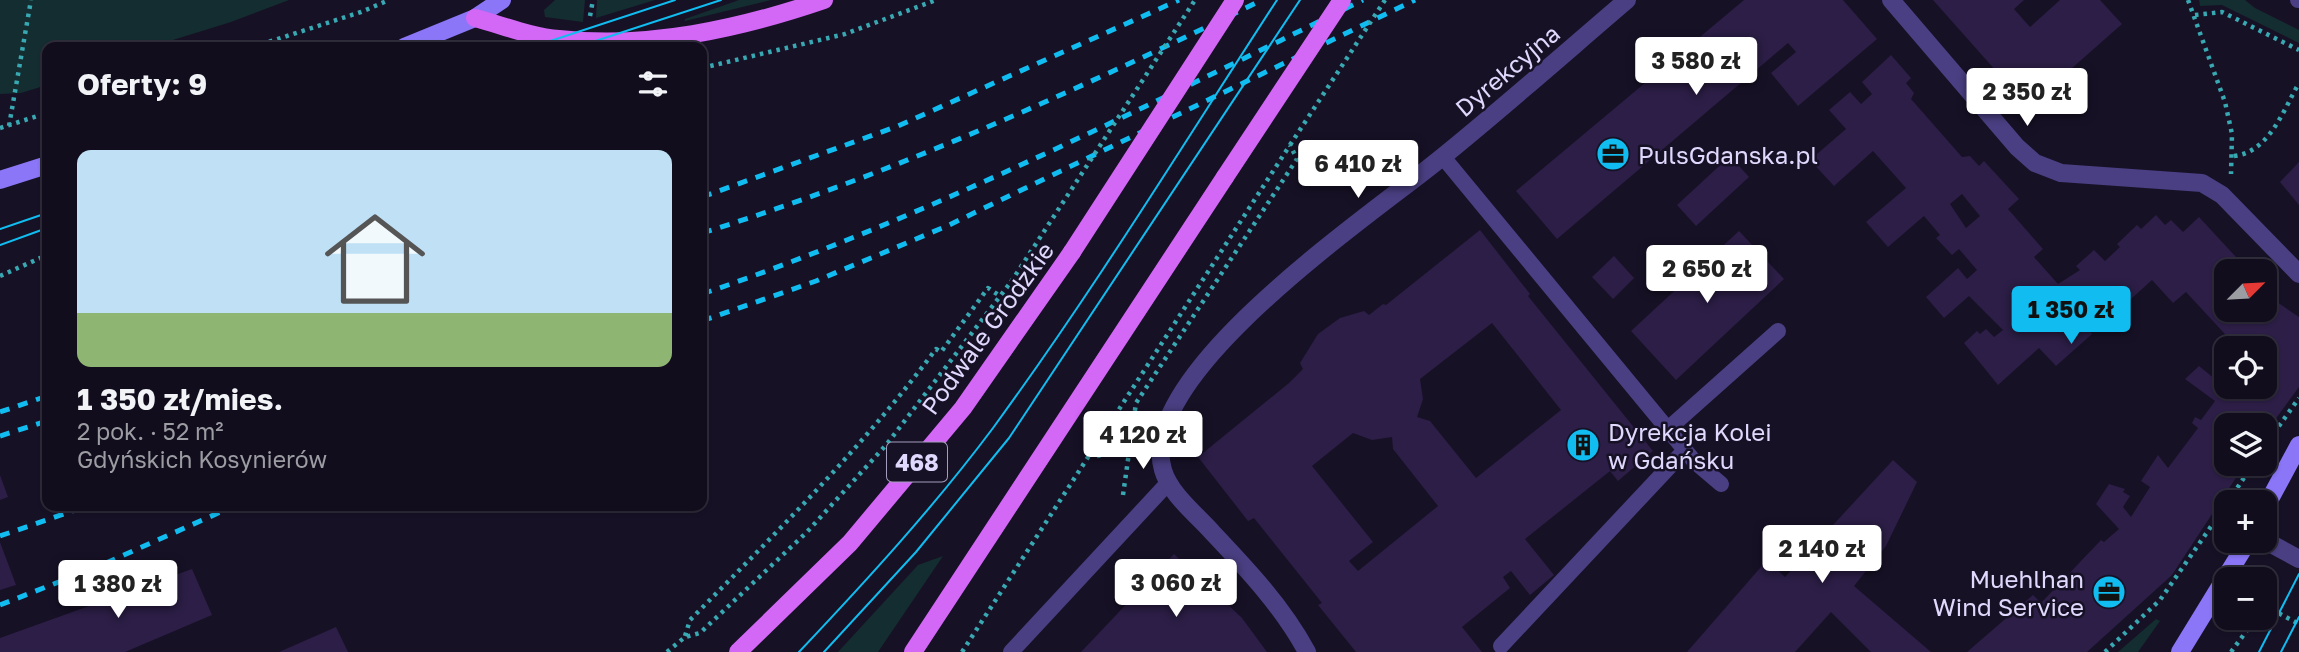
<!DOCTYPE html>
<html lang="pl">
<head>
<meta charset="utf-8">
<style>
  :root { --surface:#110d1c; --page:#1a1625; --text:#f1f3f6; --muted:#9c9ca3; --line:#302d3b; --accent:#11bdf0 }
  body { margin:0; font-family:"Golos Text",sans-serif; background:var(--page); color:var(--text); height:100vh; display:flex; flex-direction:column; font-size:26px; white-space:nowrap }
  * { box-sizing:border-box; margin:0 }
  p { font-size:23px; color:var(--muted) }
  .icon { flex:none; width:38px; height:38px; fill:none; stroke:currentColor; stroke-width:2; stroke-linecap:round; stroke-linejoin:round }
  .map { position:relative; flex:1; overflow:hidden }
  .panel { position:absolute; left:42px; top:42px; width:665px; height:469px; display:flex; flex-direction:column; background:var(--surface); border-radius:14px; box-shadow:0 2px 5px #0004,0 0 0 2px var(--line) }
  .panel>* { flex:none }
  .needle { width:46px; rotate:66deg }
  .controls { position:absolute; left:2214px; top:259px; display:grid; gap:14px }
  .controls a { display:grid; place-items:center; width:63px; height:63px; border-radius:14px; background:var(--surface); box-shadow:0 2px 5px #0004,0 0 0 2px var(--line); font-size:35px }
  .price { position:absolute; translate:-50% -60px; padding:0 16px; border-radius:7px; background:#fff; color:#222; font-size:23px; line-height:46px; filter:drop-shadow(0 2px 4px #0008) }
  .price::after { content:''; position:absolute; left:50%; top:42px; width:21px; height:16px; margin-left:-10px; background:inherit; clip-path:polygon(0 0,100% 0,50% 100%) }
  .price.selected { background:var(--accent); color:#111 }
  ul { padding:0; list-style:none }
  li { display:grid; align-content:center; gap:14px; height:371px; padding:0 35px }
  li+li { border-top:2px solid var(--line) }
  li span { display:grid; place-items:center; height:217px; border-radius:14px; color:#555 }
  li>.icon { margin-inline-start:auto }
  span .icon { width:126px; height:126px; fill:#fffc; stroke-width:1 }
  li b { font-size:30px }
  h2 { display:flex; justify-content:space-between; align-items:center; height:84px; padding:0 35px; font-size:30px }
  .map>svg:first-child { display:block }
  .green { fill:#142d30 }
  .building { fill:#2c1e46; fill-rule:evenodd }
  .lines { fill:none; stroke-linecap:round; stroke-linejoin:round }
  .path { stroke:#38a9b2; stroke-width:4.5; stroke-dasharray:3.5 5; stroke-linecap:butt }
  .lane { stroke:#4a3f82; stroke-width:16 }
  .street { stroke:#4a3f82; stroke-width:18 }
  .secondary { stroke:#8a76f6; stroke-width:18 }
  .primary { stroke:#d367f6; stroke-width:18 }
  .tram { stroke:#11bdf0; stroke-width:2 }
  .rail { stroke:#11bdf0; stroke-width:5; stroke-dasharray:10 9; stroke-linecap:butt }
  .path-bridge { stroke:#38a9b2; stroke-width:4.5; stroke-dasharray:3.5 5; stroke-linecap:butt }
  .primary-bridge { stroke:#d367f6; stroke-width:18 }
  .labels { text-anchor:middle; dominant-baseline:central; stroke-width:5; stroke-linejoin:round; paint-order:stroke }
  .shield { fill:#171126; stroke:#a49dbc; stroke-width:2 }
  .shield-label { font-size:23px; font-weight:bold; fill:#e1d9fd }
  .street-label { font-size:24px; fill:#e1d9fd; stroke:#171126 }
  .poi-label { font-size:24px; fill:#e1d9fd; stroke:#171126; text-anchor:start }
</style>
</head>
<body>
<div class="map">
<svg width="2299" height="652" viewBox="0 0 2299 652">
  <rect width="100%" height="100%" fill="#171126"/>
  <path class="green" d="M0,0H289L231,22L160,44L161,47H47V85L21,93L0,94Z
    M555,0H585L583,22L545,17L544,10Z
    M597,0H655L596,18Z
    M739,0H771L685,21V19Z
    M2199,0H2245L2255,8L2299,30V43L2222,5L2200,6Z
    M943,556L878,652H838L918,565Z
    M2156,619L2160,621L2138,652H2118Z"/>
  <path class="building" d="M1744,0H1843L1877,39L1798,106L1771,73L1796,52L1788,43L1557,239L1516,191Z
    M1933,0H2024L2014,9L2030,27L2060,0H2100L2122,24L2028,107Z
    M1891,55L1911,78L1906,83L1914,93L1911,99L1962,157L1970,156L1979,166L1984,161L2019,199L2008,209L2043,249L2034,257L2058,284L2080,270L2076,266L2094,250L2105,261L2120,247L2117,244L2137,225L2141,229L2156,215L2165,225L2171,220L2183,232L2199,217L2248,270L2226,271V310L2266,311L2277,302L2299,317V387L2264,435V425H2226V464H2245L2172,575L2087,652H1967L2033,595L2041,603L2101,540L2104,542L2119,529L2096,504L2109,484L2125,489L2123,492L2130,496L2123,507L2131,517L2150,487L2141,481L2158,455L2168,468L2198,428L2192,423L2195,417L2201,420L2215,401L2185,379L2199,366L2215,379L2226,370V387H2264V348H2256L2259,343L2255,340L2253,345L2244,339L2236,346L2186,292L2173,303L2152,280L2110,318L2094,300L2076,315L2092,334L2056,366L2039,348L1998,385L1964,343L1977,331L1980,334L1986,329L1994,337L2003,330L1969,296L1944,318L1926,297L1958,268L1967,279L1977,270L1959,249L1952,255L1936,238L1940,235L1924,216L1888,247L1866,222L1906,188L1873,151L1834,186L1810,160L1846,129L1829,110L1850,92L1861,104L1872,94L1862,82ZM1962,194L1980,216L1966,228L1950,204Z
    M1730,156L1749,177L1696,226L1677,205Z
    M2299,162V205L2280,182Z
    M1480,230L1530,294L1528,296L1653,451L1618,481L1610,471L1525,539L1554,575L1530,595L1511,571L1503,577L1510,588L1462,627L1482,652H1356L1318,605L1322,603L1254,518L1248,521L1198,457L1289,383L1303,369L1300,363L1318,334L1340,318L1364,311L1369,315L1383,304L1386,305ZM1492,323L1561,410L1476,478L1430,421L1417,417L1423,399L1420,379ZM1353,433L1372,440L1392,437L1393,449L1438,506L1358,571L1349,561L1373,542L1312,466Z
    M1739,231L1784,279L1676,380L1631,331Z
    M1614,256L1634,278L1613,299L1592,277Z
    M1893,460L1917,482L1886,546L1854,586L1931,652H1871L1831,612L1795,652H1687L1767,560L1785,577Z
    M0,475L8,497L0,500Z
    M0,542L16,585L0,590Z
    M1174,554L1242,618L1267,652H1081Z
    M192,569L212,615L125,652H0V638Z
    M336,627L348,652H279Z"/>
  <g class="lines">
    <path class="path" d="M2188,0L2225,102L2232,134L2231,174
      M2195,15L2222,12L2299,50
      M590,16L593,0
      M253,47L361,12L389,0
      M702,68L845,34L936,0
      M9,126L31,0
      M0,128L47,113
      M2234,156C2269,152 2283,111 2299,83
      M0,276L47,255
      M2264,447L2299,398
      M1097,456L1141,450
      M1123,495L1136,403L1297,159L1290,145
      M2228,502L2253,464
      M2264,611L2269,608L2299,624
      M685,636L690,620C776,533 863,447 936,349L941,352L988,288L1000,296
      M667,652L685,637L700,633L807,532L887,444L1011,282
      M962,652L1290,145
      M2105,652L2160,600L2226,505
      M2231,652L2256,618"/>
    <path class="lane" d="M2298,0H2299
      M1443,157L1694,461L1721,484
      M1668,429L1778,331
      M1501,646L1685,450
      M1011,652L1168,483"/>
    <path class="street" d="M1891,0L2017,147L2035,163L2061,173L2202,183L2222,195L2299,274
      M2264,540L2299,559
      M1307,652C1283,607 1247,569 1212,532C1196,514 1170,494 1163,470C1134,374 1374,213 1441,158C1504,107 1565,53 1627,0"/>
    <path class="secondary" d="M404,47L475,18L502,0
      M0,180L47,165
      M2264,510L2299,445
      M2180,652L2248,541"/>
    <path class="primary" d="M475,18C502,25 531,37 559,39C648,49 739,29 824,0
      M738,652L850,543L963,408L1072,252
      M913,652L1225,177"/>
    <path class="tram" d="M532,47L675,0
      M577,47L721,0
      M0,229L47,213
      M0,245L47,228
      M799,652C867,580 934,507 993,428C1094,290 1184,143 1277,0
      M824,652L916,552L1009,438L1300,0
      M2259,652L2299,574
      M2281,652L2299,617"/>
    <path class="rail" d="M702,197L898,126L1179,0
      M702,233C896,173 1080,89 1262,0
      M702,294C931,216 1146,106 1363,0
      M702,321L816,281L947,226L1415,0
      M0,412L47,396
      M0,436L47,421
      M0,536L87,506
      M0,605L97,567L234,506"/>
    <path class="path-bridge" d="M1290,145L1385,0
      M1011,282L1195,0"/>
    <path class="primary-bridge" d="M1225,177L1342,0
      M1072,252L1235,0"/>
  </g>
  <defs>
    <symbol id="office-disc" viewBox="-11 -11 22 22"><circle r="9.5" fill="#11bdf0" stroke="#171126"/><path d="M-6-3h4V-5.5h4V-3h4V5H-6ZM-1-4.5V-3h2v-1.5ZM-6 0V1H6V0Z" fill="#111"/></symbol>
    <symbol id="building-disc" viewBox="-11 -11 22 22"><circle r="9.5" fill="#11bdf0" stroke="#171126"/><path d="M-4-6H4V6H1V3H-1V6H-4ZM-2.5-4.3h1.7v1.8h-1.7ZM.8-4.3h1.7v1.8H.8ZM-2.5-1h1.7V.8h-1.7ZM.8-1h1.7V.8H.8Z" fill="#111"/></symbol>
  </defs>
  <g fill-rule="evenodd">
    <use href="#office-disc" x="1594" y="135" width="38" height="38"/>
    <use href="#building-disc" x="1564" y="426" width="38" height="38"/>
    <use href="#office-disc" x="2090" y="573" width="38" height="38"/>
  </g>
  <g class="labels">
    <rect class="shield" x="887" y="442.5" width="60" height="39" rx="5"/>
    <g class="shield-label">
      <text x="917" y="462">468</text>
    </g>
    <g class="street-label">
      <text transform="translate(1507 70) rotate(-40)">Dyrekcyjna</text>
      <text transform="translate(987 328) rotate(-54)">Podwale Grodzkie</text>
    </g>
    <g class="poi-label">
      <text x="1638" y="154">PulsGdanska.pl</text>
      <text x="1608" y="431">Dyrekcja Kolei<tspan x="1608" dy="28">w Gdańsku</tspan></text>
      <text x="2084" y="578" text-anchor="end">Muehlhan<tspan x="2084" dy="28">Wind Service</tspan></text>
    </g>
  </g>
</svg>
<div class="controls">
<a><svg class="needle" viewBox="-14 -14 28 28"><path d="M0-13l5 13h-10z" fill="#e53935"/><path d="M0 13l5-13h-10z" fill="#9c9ca3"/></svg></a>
<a><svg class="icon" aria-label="locate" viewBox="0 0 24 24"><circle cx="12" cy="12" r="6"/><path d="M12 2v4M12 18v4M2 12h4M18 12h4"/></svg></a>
<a><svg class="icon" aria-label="layers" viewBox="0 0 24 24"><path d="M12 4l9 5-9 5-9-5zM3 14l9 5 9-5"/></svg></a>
<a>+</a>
<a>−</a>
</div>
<b class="price" style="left:1696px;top:97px">3 580 zł</b>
<b class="price" style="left:2027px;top:128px">2 350 zł</b>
<b class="price" style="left:1358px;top:200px">6 410 zł</b>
<b class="price" style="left:1707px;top:305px">2 650 zł</b>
<b class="price selected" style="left:2071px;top:346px">1 350 zł</b>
<b class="price" style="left:1143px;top:471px">4 120 zł</b>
<b class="price" style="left:1822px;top:585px">2 140 zł</b>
<b class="price" style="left:1176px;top:619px">3 060 zł</b>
<b class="price" style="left:118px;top:620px">1 380 zł</b>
<section class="panel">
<h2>Oferty: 9<svg class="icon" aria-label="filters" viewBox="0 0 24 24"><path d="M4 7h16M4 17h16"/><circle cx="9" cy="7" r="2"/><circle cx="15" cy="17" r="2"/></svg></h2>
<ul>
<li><span style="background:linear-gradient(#bfe0f5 75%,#8fb573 0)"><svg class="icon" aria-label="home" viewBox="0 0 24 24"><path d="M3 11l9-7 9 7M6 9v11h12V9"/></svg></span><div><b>1 350 zł/mies.</b><p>2 pok. · 52 m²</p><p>Gdyńskich Kosynierów</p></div></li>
</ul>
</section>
</div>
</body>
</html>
